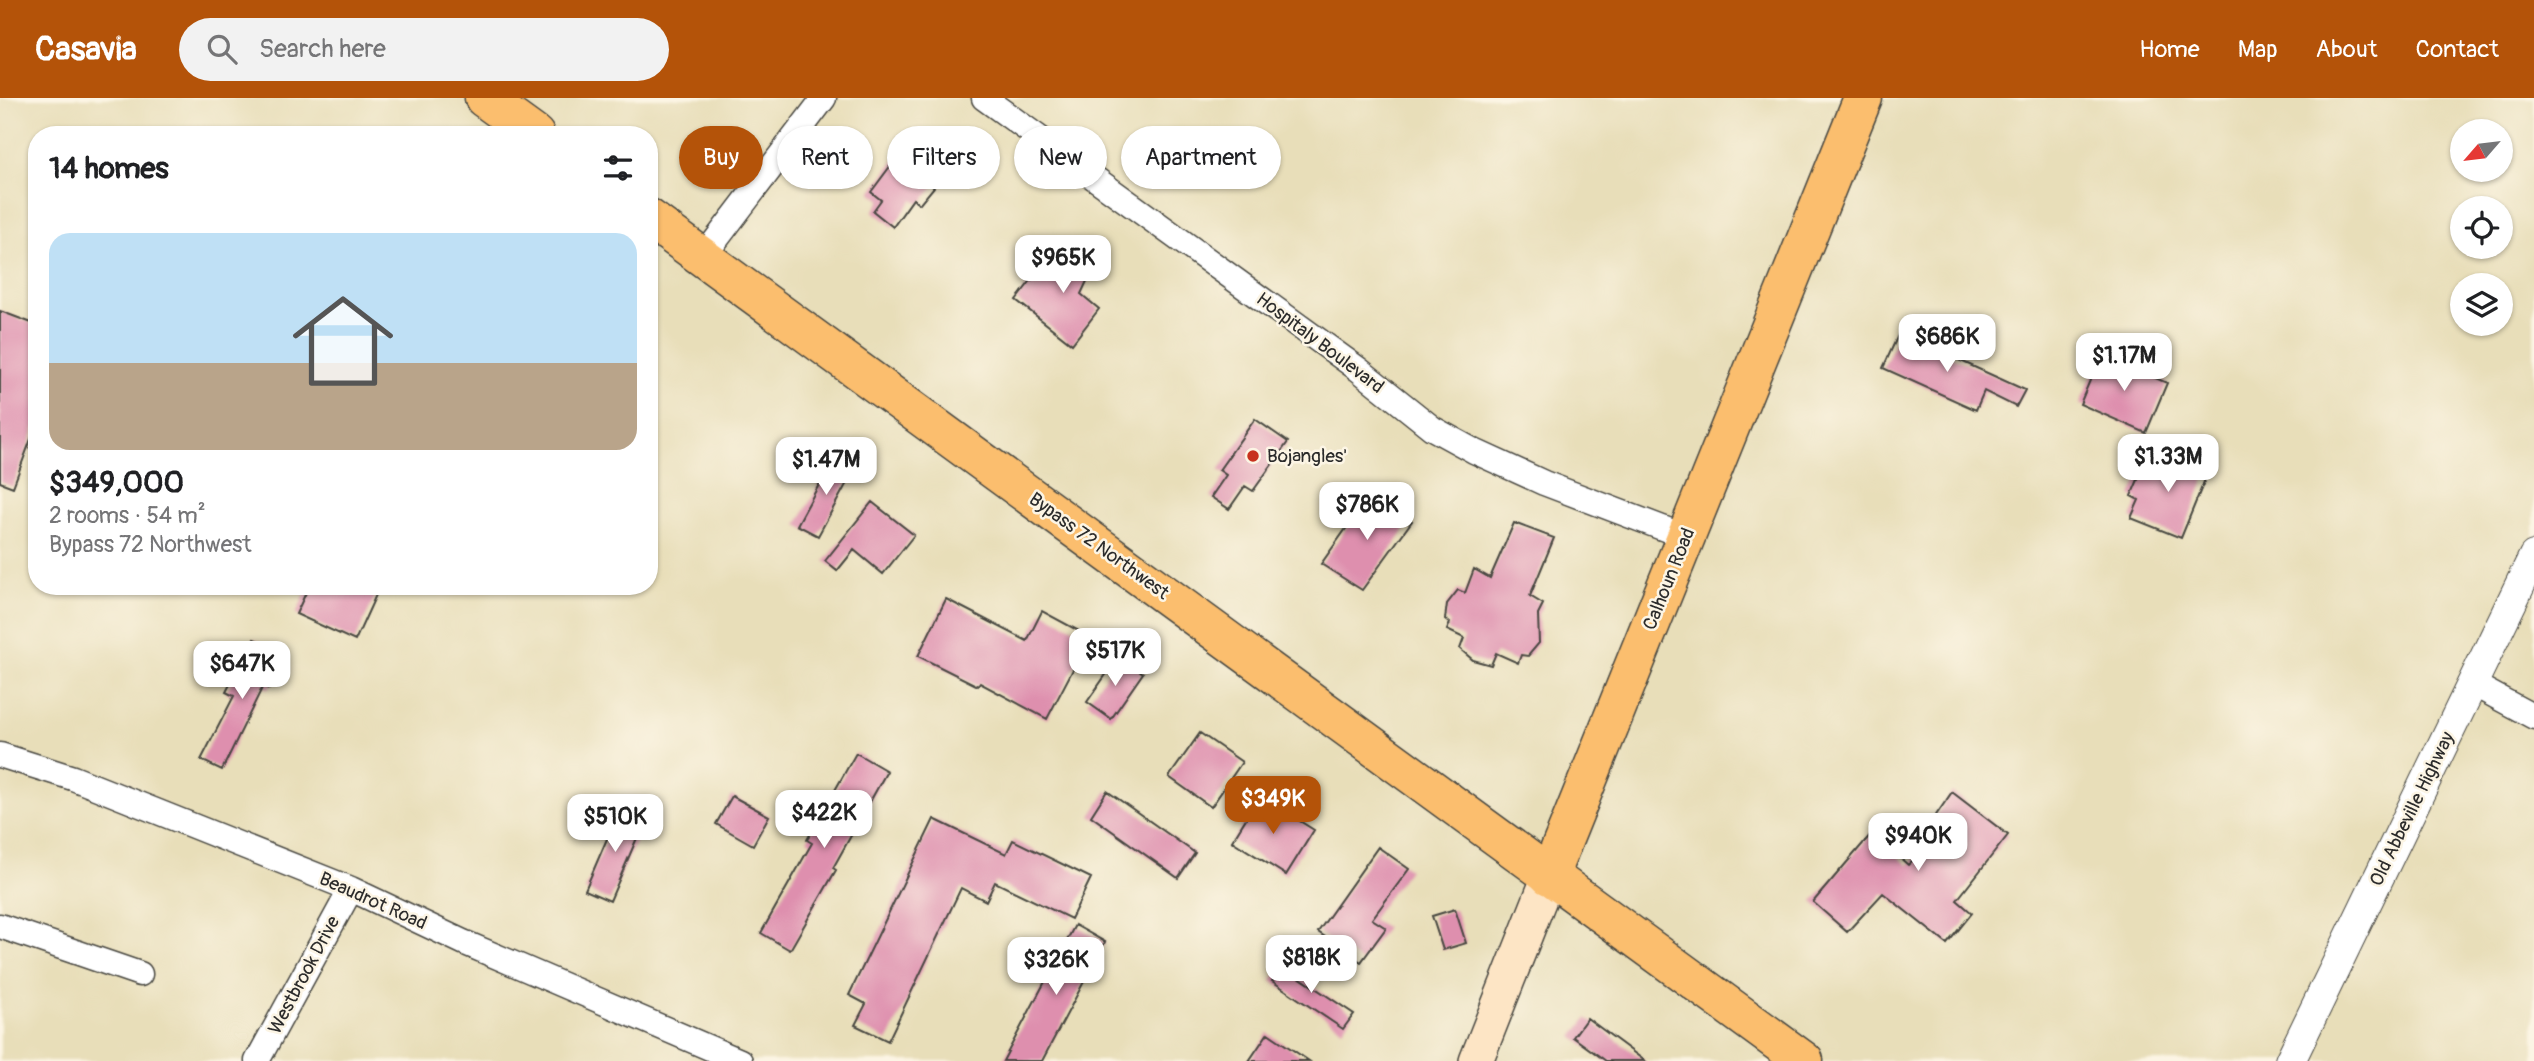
<!DOCTYPE html>
<html lang="en">
<head>
<meta charset="utf-8">
<style>
  :root { --surface:#fff; --page:#f2f2f2; --text:#202124; --muted:#757577; --line:#e0e0e0; --accent:#b45309 }
  body { margin:0; font-family:Pangolin,sans-serif; background:var(--page); color:var(--text); height:100vh; display:flex; flex-direction:column; font-size:26px; white-space:nowrap }
  * { box-sizing:border-box; margin:0 }
  p { font-size:23px; color:var(--muted) }
  .icon { flex:none; width:38px; height:38px; fill:none; stroke:currentColor; stroke-width:2; stroke-linecap:round; stroke-linejoin:round }
  .map { position:relative; flex:1; overflow:hidden }
  .details { position:absolute; left:28px; top:28px; width:630px; height:469px; display:flex; flex-direction:column; background:var(--surface); border-radius:28px; box-shadow:0 2px 5px #0004 }
  .details>* { flex:none }
  .hud { position:absolute; left:679px; top:28px; width:665px; height:63px; display:flex; gap:14px }
  .needle { width:46px; rotate:242deg }
  .fabs { position:absolute; left:2450px; top:21px; display:grid; gap:14px }
  .fabs a { display:grid; place-items:center; width:63px; height:63px; border-radius:50%; background:var(--surface); box-shadow:0 2px 5px #0004; font-size:35px }
  .price { position:absolute; translate:-50% -60px; padding:0 16px; border-radius:14px; background:#fff; color:#222; font-size:23px; line-height:46px; filter:drop-shadow(0 2px 4px #0008) }
  .price::after { content:''; position:absolute; left:50%; top:42px; width:21px; height:16px; margin-left:-10px; background:inherit; clip-path:polygon(0 0,100% 0,50% 100%) }
  .price.on { background:var(--accent); color:#fff }
  ul { padding:0; list-style:none }
  li { display:grid; align-content:center; gap:14px; height:371px; padding:0 21px }
  li+li { border-top:2px solid var(--line) }
  li span { display:grid; place-items:center; height:217px; border-radius:21px; color:#555 }
  li>.icon { margin-inline-start:auto }
  span .icon { width:126px; height:126px; fill:#fffc; stroke-width:1 }
  li b { font-size:30px }
  h2 { display:flex; justify-content:space-between; align-items:center; height:84px; padding:0 21px; font-size:30px }
  .tag { padding:0 24px; border-radius:32px; background:var(--surface); box-shadow:0 2px 5px #0004; font-size:24px; line-height:63px }
  .tag.on { background:var(--accent); color:#fff }
  header { display:flex; align-items:center; gap:42px; box-sizing:border-box; height:98px; padding:0 35px; background:var(--accent); color:#fff }
  header strong { font-size:33px }
  nav { display:flex; gap:38px; margin-inline-start:auto; font-size:24px }
  .search { width:490px; height:63px; background:var(--page); display:flex; align-items:center; gap:18px; box-sizing:border-box; padding:0 24px; border-radius:38px; color:var(--muted); font-size:26px }
  .map>svg:first-child { display:block }
  .building { fill:#de8fae }
  .lines { fill:none; stroke-linecap:round; stroke-linejoin:round }
  .minor-casing { stroke:#474640; stroke-width:27 }
  .tertiary-casing { stroke:#474640; stroke-width:32 }
  .secondary-casing { stroke:#474640; stroke-width:36 }
  .primary-casing { stroke:#474640; stroke-width:41 }
  .trunk-casing { stroke:#474640; stroke-width:41 }
  .minor { stroke:#fff; stroke-width:24 }
  .tertiary { stroke:#fff; stroke-width:30 }
  .secondary { stroke:#fde5c5; stroke-width:33 }
  .primary { stroke:#fbbe6e; stroke-width:38 }
  .trunk { stroke:#fbbe6e; stroke-width:38 }
  .poi-dot { fill:#c8321e; stroke:#fcf5e5; stroke-width:2.5 }
  .labels { text-anchor:middle; dominant-baseline:central; stroke-width:5; stroke-linejoin:round; paint-order:stroke }
  .street-label { font-size:19px; fill:#2b2b2b; stroke:#fcf5e5 }
  .poi-label { font-size:19px; fill:#2b2b2b; stroke:#fcf5e5; text-anchor:start }
</style>
</head>
<body>
<header>
<strong>Casavia</strong>
<div class="search"><svg class="icon" aria-label="search" viewBox="0 0 24 24"><circle cx="10" cy="10" r="6"/><path d="M15 15l6 6"/></svg>Search here</div>
<nav><a>Home</a><a>Map</a><a>About</a><a>Contact</a></nav>
</header>
<div class="map">
<svg width="2534" height="963" viewBox="0 0 2534 963">
  <rect width="100%" height="100%" fill="#fcf5e5"/>
  <filter id="ink" filterUnits="userSpaceOnUse"><feTurbulence type="fractalNoise" baseFrequency=".0143" numOctaves="2"/><feDisplacementMap in="SourceGraphic" scale="14" xChannelSelector="R" yChannelSelector="G"/><feConvolveMatrix kernelMatrix="1 2 1 2 8 2 1 2 1" color-interpolation-filters="sRGB"/></filter>
  <filter id="wash" filterUnits="userSpaceOnUse"><feTurbulence type="fractalNoise" baseFrequency=".00686" numOctaves="4" result="noise"/><feDisplacementMap in="SourceGraphic" scale="28" xChannelSelector="R" yChannelSelector="G"/><feGaussianBlur stdDeviation="1.57" result="paint"/><feColorMatrix in="noise" values="0 0 0 0 0 0 0 0 0 0 0 0 0 0 0 0 0 1.4 0 .05"/><feComposite in="paint" operator="in"/></filter>
  <g filter="url(#wash)">
    <rect width="100%" height="100%" fill="#e8deb9"/>
    <g id="blocks">
      <path class="building" d="M912,39L938,58L922,80L934,89L920,106L913,101L893,129L873,113L881,102L871,94Z
        M1079,143L1100,155L1081,196L1099,211L1072,246L1016,202L1043,167L1063,183Z
        M0,213L37,227V325L13,389L0,384Z
        M1899,235L2025,292L2016,309L1984,293L1976,312L1883,270Z
        M2101,256L2167,285L2146,335L2080,306Z
        M1255,321L1288,344L1253,393L1245,388L1229,411L1211,399L1226,377L1219,372Z
        M2157,353L2208,374L2181,440L2131,420L2139,402L2131,398L2140,377L2146,379Z
        M833,361L854,372L818,438L797,427Z
        M1372,394L1412,423L1362,492L1321,466Z
        M872,404L914,437L883,476L854,452L837,473L825,463Z
        M1514,425L1554,440L1530,498L1543,506L1538,516L1539,545L1528,558L1521,557L1518,565L1496,555L1491,567L1473,562L1460,551L1464,540L1447,532L1450,525L1445,521L1447,506L1458,492L1465,495L1474,471L1490,480Z
        M309,488H380L355,543L296,516Z
        M946,501L1027,543L1042,513L1090,539L1047,621L980,585L978,588L918,558Z
        M254,541L279,554L269,572L277,576L269,591L263,588L222,672L201,662L234,598L226,594Z
        M1119,558L1143,575L1111,621L1087,604Z
        M1200,635L1242,664L1211,709L1169,679Z
        M856,655L887,673L833,770L836,772L790,852L761,835L812,745L807,742Z
        M1107,693L1195,755L1178,780L1091,718Z
        M1952,694L2008,737L1957,802L1972,815L1947,846L1883,795L1847,834L1813,804L1872,735L1908,767L1941,734L1930,726Z
        M732,698L769,718L753,747L716,726Z
        M1260,698L1314,732L1286,777L1232,743Z
        M621,708L646,719L610,803L585,792Z
        M934,721L1006,756L1013,742L1091,780L1071,821L995,784L986,803L961,790L888,943L855,927L866,906L849,897Z
        M1378,749L1409,771L1372,821L1386,830L1361,864L1318,834Z
        M1455,811L1466,845L1443,852L1432,818Z
        M1075,827L1105,844L1042,963H1003Z
        M1287,859L1299,867L1296,877L1354,916L1343,931L1272,883Z
        M1587,920L1645,963H1606L1573,939Z
        M1268,935L1309,963H1249Z"/>
    </g>
  </g>
  <g filter="url(#ink)">
    <use href="#blocks" fill-opacity="0" stroke="#474640" stroke-width="2"/>
    <g class="lines">
      <defs>
        <path id="minor" d="M984,0L1358,271L1432,330L1474,353L1544,385L1686,439
          M703,159L824,0
          M2473,586L2534,619
          M0,657L73,680L351,791L463,844L740,963
          M0,828L140,876
          M257,963L351,791"/>
        <path id="tertiary" d="M2290,963L2534,458"/>
        <path id="secondary" d="M1476,963L1549,778"/>
        <path id="primary" d="M1549,778L1863,0"/>
        <path id="trunk" d="M484,0L535,37
          M649,120L1804,963"/>
      </defs>
      <use href="#minor" class="minor-casing"/>
      <use href="#tertiary" class="tertiary-casing"/>
      <use href="#secondary" class="secondary-casing"/>
      <use href="#primary" class="primary-casing"/>
      <use href="#trunk" class="trunk-casing"/>
      <use href="#minor" class="minor"/>
      <use href="#tertiary" class="tertiary"/>
      <use href="#secondary" class="secondary"/>
      <use href="#primary" class="primary"/>
      <use href="#trunk" class="trunk"/>
    </g>
  </g>
  <circle class="poi-dot" cx="1253" cy="358" r="7"/>
  <g class="labels">
    <g class="street-label">
      <text transform="translate(1320 245) rotate(37)">Hospitaly Boulevard</text>
      <text transform="translate(1099 448) rotate(36)">Bypass 72 Northwest</text>
      <text transform="translate(1669 481) rotate(-68)">Calhoun Road</text>
      <text transform="translate(2412 711) rotate(-64)">Old Abbeville Highway</text>
      <text transform="translate(373 803) rotate(24)">Beaudrot Road</text>
      <text transform="translate(304 877) rotate(-62)">Westbrook Drive</text>
    </g>
    <g class="poi-label">
      <text x="1267" y="358">Bojangles'</text>
    </g>
  </g>
</svg>
<div class="fabs">
<a><svg class="needle" viewBox="-14 -14 28 28"><path d="M0-13l5 13h-10z" fill="#e53935"/><path d="M0 13l5-13h-10z" fill="#757577"/></svg></a>
<a><svg class="icon" aria-label="locate" viewBox="0 0 24 24"><circle cx="12" cy="12" r="6"/><path d="M12 2v4M12 18v4M2 12h4M18 12h4"/></svg></a>
<a><svg class="icon" aria-label="layers" viewBox="0 0 24 24"><path d="M12 4l9 5-9 5-9-5zM3 14l9 5 9-5"/></svg></a>
</div>
<b class="price" style="left:1063px;top:197px">$965K</b>
<b class="price" style="left:1947px;top:276px">$686K</b>
<b class="price" style="left:2124px;top:295px">$1.17M</b>
<b class="price" style="left:2168px;top:396px">$1.33M</b>
<b class="price" style="left:826px;top:399px">$1.47M</b>
<b class="price" style="left:1367px;top:444px">$786K</b>
<b class="price" style="left:1115px;top:590px">$517K</b>
<b class="price" style="left:242px;top:603px">$647K</b>
<b class="price on" style="left:1273px;top:738px">$349K</b>
<b class="price" style="left:824px;top:752px">$422K</b>
<b class="price" style="left:615px;top:756px">$510K</b>
<b class="price" style="left:1918px;top:775px">$940K</b>
<b class="price" style="left:1311px;top:897px">$818K</b>
<b class="price" style="left:1056px;top:899px">$326K</b>
<div class="hud">
<a class="tag on">Buy</a>
<a class="tag">Rent</a>
<a class="tag">Filters</a>
<a class="tag">New</a>
<a class="tag">Apartment</a>
</div>
<section class="details">
<h2>14 homes<svg class="icon" aria-label="filters" viewBox="0 0 24 24"><path d="M4 7h16M4 17h16"/><circle cx="9" cy="7" r="2"/><circle cx="15" cy="17" r="2"/></svg></h2>
<ul>
<li><span style="background:linear-gradient(#bfe0f5 60%,#b9a48a 0)"><svg class="icon" aria-label="home" viewBox="0 0 24 24"><path d="M3 11l9-7 9 7M6 9v11h12V9"/></svg></span><div><b>$349,000</b><p>2 rooms · 54 m²</p><p>Bypass 72 Northwest</p></div></li>
</ul>
</section>
</div>
</body>
</html>
